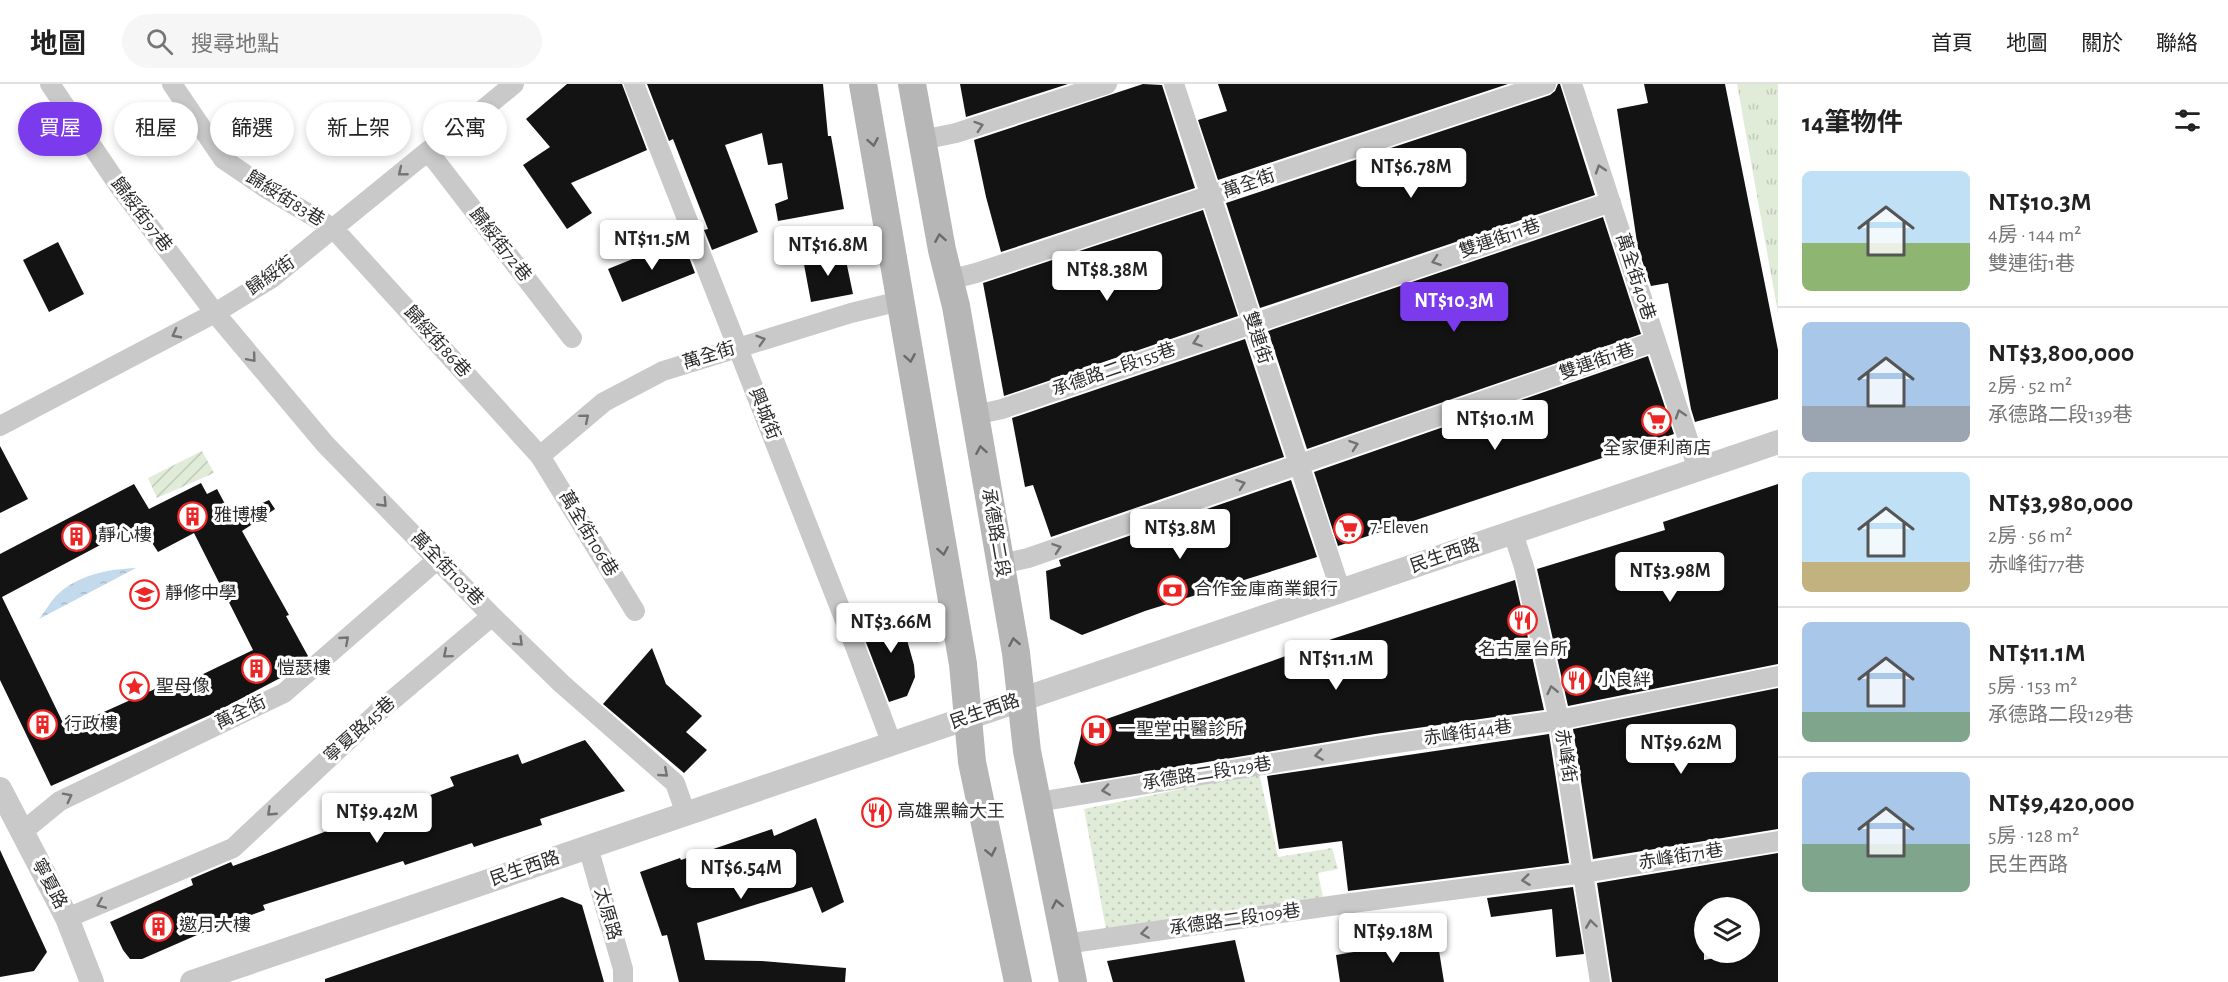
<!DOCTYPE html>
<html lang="zh-TW">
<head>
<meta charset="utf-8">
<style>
  :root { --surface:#fff; --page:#f6f6f6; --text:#222; --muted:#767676; --line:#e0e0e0; --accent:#7c3aed }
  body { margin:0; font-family:"Alegreya Sans","Noto Sans TC",sans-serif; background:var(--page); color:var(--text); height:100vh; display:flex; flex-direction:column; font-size:22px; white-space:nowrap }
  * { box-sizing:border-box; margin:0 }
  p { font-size:20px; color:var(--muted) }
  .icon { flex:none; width:33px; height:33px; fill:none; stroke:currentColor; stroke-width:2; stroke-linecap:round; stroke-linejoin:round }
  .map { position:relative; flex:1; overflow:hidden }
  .details { display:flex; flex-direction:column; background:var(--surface); width:450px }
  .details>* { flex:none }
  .hud { position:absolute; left:18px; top:18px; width:570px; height:54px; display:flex; gap:12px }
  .fabs { position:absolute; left:1694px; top:813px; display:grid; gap:12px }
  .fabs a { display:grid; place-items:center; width:66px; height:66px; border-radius:50%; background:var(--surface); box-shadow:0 3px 9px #0003; font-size:30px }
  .price { position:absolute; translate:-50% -51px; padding:0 14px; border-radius:6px; background:#fff; color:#222; font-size:20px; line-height:39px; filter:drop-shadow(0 2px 3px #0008) }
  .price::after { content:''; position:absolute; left:50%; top:36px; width:18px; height:14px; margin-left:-9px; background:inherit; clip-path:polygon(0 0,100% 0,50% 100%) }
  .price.current { background:var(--accent); color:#fff }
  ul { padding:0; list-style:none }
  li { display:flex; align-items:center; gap:18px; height:150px; padding:0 24px }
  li+li { border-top:2px solid var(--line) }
  li span { display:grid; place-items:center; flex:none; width:168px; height:120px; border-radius:9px; color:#555 }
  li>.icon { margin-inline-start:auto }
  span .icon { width:72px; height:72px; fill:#fffc; stroke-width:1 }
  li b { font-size:26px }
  h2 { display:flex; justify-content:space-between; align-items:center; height:72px; padding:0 24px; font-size:26px }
  .chip { padding:0 21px; border-radius:27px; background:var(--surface); box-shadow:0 3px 9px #0003; font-size:21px; line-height:54px }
  .chip.current { background:var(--accent); color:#fff }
  header { display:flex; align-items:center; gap:36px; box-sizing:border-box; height:84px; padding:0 30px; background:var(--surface); border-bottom:2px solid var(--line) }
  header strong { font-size:28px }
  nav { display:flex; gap:33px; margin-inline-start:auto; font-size:21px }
  .search { width:420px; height:54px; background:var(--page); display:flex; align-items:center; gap:15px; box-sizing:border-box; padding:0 21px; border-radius:33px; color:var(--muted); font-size:22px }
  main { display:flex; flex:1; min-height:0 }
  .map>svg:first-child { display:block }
  .grass { fill:url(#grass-dots) }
  .park { fill:url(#park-tufts) }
  .garden { fill:url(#garden-furrows) }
  .water { fill:url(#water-ripples) }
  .building { fill:#131313; fill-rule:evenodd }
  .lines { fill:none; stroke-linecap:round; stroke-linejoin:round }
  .minor { stroke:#c9c9c9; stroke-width:20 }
  .tertiary { stroke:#c9c9c9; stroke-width:24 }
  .secondary { stroke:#b6b6b6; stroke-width:28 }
  .oneway { stroke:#737373 }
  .oneway2 { stroke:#6a6a6a }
  .labels { text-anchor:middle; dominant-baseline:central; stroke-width:6; stroke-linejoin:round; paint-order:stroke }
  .street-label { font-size:18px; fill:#2c2c2c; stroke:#fff }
  .poi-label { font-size:18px; fill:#2c2c2c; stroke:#fff; text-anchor:start }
</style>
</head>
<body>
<header>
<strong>地圖</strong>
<div class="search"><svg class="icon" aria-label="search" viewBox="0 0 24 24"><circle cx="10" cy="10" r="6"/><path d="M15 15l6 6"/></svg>搜尋地點</div>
<nav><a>首頁</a><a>地圖</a><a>關於</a><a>聯絡</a></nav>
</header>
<main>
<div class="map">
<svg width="1778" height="898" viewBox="0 0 1778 898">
  <defs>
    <pattern id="grass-dots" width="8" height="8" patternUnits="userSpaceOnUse" patternTransform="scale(1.5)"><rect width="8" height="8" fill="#e0ebd8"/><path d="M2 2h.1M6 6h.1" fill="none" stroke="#c0caba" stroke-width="1.8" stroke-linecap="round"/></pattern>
    <pattern id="park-tufts" width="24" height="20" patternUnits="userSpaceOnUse" patternTransform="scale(1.5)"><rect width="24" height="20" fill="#e0ebd8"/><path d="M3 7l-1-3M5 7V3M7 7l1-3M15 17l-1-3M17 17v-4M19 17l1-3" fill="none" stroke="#c0caba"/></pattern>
    <pattern id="garden-furrows" width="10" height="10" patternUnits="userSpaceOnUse" patternTransform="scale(1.5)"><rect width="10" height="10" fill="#e0ebd8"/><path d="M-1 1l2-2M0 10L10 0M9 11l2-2" fill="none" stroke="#c0caba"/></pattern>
    <pattern id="water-ripples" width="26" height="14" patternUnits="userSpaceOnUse" patternTransform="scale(1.5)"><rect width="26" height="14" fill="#c3d9ec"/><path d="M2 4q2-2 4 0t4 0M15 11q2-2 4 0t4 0" fill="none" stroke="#a8bacb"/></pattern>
  </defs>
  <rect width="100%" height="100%" fill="#fff"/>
  <path class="grass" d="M1259,689L1278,773L1332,764L1338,785L1318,789L1324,818L1106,845L1084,725Z"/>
  <path class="park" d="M1737,0H1778V229Z"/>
  <path class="garden" d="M202,367L214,389L157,414L148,394Z"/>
  <path class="water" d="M136,484L39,535C45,528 50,518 56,512C77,491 108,485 136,484Z"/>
  <path class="building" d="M567,0H622L647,66L571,99L592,129L567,145L523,81L550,63L526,35Z
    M647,0H823L828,52H831L844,125L778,137L775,120L788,115L782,79L768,81L762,49L725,61L758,148L712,166L704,146L708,145L673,55L669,57Z
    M960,0H1068L966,33Z
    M1143,0L1162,1L1195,104L1001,168L986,113L974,56Z
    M1218,0H1508L1218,96L1198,36L1227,27Z
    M1558,0H1560L1595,111L1260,224L1226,119L1550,11L1555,7Z
    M1644,0H1725L1778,266V315L1695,338L1691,325L1668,199L1651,202L1638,165L1617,25L1648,19Z
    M1203,126L1238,232L1004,312L983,199Z
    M1603,133L1641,250L1307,365L1268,247Z
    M682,155L695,189L622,218L608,185Z
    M58,158L84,210L49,228L23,176Z
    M844,167L853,210L811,218L803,175Z
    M1245,255L1284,373L1051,453L1033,401L1025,403L1012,334Z
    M1648,272L1674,350L1338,462L1314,388Z
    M0,362L28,415L0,429Z
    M1291,396L1317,473L1145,527L1082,551L1050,535L1046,487L1061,482L1059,476Z
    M201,399L207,410L217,405L232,433L269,416L275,425L242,447L289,531L286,532L308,572L288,590L210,631L51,702L0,596V470L134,400L149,425ZM140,440L158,468L194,449L253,566L170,606L166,600L66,645L2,513Z
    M1778,400V580L1568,622L1537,485L1665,446L1663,438Z
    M1515,496L1544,626L1375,650L1081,699L1074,679L1082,647L1095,639L1272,577L1332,555Z
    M898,524L914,581L915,593L907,612L889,618L862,548L878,544L874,531Z
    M652,564L666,600L702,632L686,648L707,666L684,689L603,620Z
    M1778,604V745L1593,775L1573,645Z
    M1549,650L1569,779L1348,807L1342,757L1279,765L1267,692Z
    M585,656L625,707L540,735L542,741L474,763L472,759L405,781L403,777L263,821L265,826L197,851L142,875H130L123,866L110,838L193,801L191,795L231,778L233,782L367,732L368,735L454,702L450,693L518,670L522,680Z
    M816,734L844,818L822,829L812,803L697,839L705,876L762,877L846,884L845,898H679L667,851L662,852L640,788L680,774L681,776L772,745L774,752Z
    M0,766L47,868L34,887L0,893Z
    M1778,769V898H1612L1597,799ZM1704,824H1749V868L1704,876Z
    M1573,803L1584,870L1556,873L1552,825L1491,833L1487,814Z
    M562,813L582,821L604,898H325V895Z
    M1437,854L1444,898H1340L1336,871Z
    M1235,856L1245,898H1113L1107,877Z"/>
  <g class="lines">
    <path class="minor" d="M50,0L119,102L215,229L325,360L492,532L562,600L675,699L686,730
      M172,0L223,75L267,105L333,144L540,372L635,527
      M634,0L853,557L892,660
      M1174,0L1341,508
      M1572,0L1698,386
      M922,56L956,49L1107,0
      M428,67L572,254
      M949,196L976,189L1546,0
      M975,331L1002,325L1611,118
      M0,342L215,229L272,194L428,67L457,47L514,0
      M540,372L604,318L663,287L851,229L900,217
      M1513,449L1524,483L1559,636L1600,898
      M1001,480L1028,474L1656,257
      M1038,718L1377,662L1559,636L1778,592
      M22,748L60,717L284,609L438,475
      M588,763L623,885V898
      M67,834L233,764L377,629L492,532
      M1065,860L1344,820L1584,789L1778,757"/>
    <path class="tertiary" d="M0,705L67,834L92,898
      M192,898L1778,358"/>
    <path class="secondary" d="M863,0L963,580L972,678L1018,898
      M912,0L942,166L956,222L975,331L1016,569L1027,667L1073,898"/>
  </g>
  <defs><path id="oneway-chevron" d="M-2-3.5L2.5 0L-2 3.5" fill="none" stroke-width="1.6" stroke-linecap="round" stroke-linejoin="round" transform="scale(1.5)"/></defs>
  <g class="oneway">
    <use href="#oneway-chevron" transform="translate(979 42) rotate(-18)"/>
    <use href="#oneway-chevron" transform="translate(1600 85) rotate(-108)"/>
    <use href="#oneway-chevron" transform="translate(402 88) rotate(141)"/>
    <use href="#oneway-chevron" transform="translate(1436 177) rotate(161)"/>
    <use href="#oneway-chevron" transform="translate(176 250) rotate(152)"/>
    <use href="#oneway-chevron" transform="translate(761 256) rotate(-17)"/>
    <use href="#oneway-chevron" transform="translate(1197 258) rotate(161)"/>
    <use href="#oneway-chevron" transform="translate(252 274) rotate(50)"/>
    <use href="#oneway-chevron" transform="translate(1680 330) rotate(-108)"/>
    <use href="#oneway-chevron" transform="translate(585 334) rotate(-40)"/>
    <use href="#oneway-chevron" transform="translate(1354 361) rotate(-19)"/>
    <use href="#oneway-chevron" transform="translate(1241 400) rotate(-19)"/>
    <use href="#oneway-chevron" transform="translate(383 419) rotate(46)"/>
    <use href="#oneway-chevron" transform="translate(1057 464) rotate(-19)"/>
    <use href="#oneway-chevron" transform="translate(345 556) rotate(-41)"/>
    <use href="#oneway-chevron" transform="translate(519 558) rotate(44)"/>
    <use href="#oneway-chevron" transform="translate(447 570) rotate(140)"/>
    <use href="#oneway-chevron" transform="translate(1552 606) rotate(-103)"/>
    <use href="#oneway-chevron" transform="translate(1319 671) rotate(171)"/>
    <use href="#oneway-chevron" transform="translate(664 689) rotate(41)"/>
    <use href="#oneway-chevron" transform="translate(1106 706) rotate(171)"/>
    <use href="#oneway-chevron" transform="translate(68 713) rotate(-27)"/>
    <use href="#oneway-chevron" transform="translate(271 728) rotate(137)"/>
    <use href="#oneway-chevron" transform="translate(1526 796) rotate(173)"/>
    <use href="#oneway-chevron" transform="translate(101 820) rotate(157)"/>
    <use href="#oneway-chevron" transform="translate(1591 840) rotate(-98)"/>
    <use href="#oneway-chevron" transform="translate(1145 849) rotate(172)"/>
  </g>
  <g class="oneway2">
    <use href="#oneway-chevron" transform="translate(873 58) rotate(80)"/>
    <use href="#oneway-chevron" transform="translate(940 154) rotate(-100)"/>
    <use href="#oneway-chevron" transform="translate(910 274) rotate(80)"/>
    <use href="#oneway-chevron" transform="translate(981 366) rotate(-100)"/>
    <use href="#oneway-chevron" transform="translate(943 467) rotate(80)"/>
    <use href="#oneway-chevron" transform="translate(1014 558) rotate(-100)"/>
    <use href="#oneway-chevron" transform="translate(991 768) rotate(78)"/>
    <use href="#oneway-chevron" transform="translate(1057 820) rotate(-101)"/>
  </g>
  <defs>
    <symbol id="supermarket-ring" viewBox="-11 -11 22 22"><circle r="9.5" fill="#fff" stroke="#ed2524" stroke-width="1.5"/><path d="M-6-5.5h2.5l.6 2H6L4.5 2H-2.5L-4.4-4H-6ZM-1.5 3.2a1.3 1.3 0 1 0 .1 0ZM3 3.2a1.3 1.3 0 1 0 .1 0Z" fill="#ed2524"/></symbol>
    <symbol id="building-ring" viewBox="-11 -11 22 22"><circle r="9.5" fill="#fff" stroke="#ed2524" stroke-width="1.5"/><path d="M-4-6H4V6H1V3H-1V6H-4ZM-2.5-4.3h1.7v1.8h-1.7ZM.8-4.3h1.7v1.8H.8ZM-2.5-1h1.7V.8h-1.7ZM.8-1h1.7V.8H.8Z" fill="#ed2524"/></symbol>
    <symbol id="bank-ring" viewBox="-11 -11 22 22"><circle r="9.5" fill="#fff" stroke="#ed2524" stroke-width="1.5"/><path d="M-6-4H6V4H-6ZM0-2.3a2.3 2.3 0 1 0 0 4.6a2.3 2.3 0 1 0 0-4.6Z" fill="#ed2524"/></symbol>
    <symbol id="school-ring" viewBox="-11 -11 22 22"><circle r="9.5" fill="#fff" stroke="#ed2524" stroke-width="1.5"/><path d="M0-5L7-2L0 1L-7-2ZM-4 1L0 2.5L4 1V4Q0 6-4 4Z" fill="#ed2524"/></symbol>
    <symbol id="restaurant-ring" viewBox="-11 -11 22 22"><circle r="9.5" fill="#fff" stroke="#ed2524" stroke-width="1.5"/><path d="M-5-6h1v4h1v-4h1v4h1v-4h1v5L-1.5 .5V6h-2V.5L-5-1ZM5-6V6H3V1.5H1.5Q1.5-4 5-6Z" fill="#ed2524"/></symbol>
    <symbol id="sight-ring" viewBox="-11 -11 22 22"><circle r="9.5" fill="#fff" stroke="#ed2524" stroke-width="1.5"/><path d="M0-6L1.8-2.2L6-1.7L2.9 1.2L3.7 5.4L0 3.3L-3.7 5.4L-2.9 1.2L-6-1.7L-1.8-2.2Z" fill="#ed2524"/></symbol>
    <symbol id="hospital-ring" viewBox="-11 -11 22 22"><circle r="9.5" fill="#fff" stroke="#ed2524" stroke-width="1.5"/><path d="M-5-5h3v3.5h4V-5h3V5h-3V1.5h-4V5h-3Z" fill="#ed2524"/></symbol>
  </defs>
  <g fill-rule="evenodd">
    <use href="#supermarket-ring" x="1640" y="320" width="33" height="33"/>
    <use href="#building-ring" x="176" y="416" width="33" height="33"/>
    <use href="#supermarket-ring" x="1332" y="428" width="33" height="33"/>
    <use href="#building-ring" x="60" y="436" width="33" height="33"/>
    <use href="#bank-ring" x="1156" y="490" width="33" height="33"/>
    <use href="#school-ring" x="128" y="494" width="33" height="33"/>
    <use href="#restaurant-ring" x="1506" y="520" width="33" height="33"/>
    <use href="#building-ring" x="240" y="568" width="33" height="33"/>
    <use href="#restaurant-ring" x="1560" y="580" width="33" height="33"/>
    <use href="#sight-ring" x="118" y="586" width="33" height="33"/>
    <use href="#building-ring" x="26" y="624" width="33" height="33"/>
    <use href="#hospital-ring" x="1080" y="630" width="33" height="33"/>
    <use href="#restaurant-ring" x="860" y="712" width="33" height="33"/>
    <use href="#building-ring" x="142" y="826" width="33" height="33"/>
  </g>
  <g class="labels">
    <g class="street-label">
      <text transform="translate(1249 100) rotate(-19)">萬全街</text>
      <text transform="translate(285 115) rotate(32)">歸綏街83巷</text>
      <text transform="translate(141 131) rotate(53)">歸綏街97巷</text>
      <text transform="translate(1500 155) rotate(-19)">雙連街11巷</text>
      <text transform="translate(500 161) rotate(52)">歸綏街72巷</text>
      <text transform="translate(271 192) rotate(-35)">歸綏街</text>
      <text transform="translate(1635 193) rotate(72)">萬全街40巷</text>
      <text transform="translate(1257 254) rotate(72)">雙連街</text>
      <text transform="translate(437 258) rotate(48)">歸綏街86巷</text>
      <text transform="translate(709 272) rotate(-17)">萬全街</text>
      <text transform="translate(1597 278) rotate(-19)">雙連街1巷</text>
      <text transform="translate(1114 286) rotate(-19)">承德路二段155巷</text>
      <text transform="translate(764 330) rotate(68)">興城街</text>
      <text transform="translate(995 449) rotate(80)">承德路二段</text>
      <text transform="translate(588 450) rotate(59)">萬全街106巷</text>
      <text transform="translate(1445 472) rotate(-19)">民生西路</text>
      <text transform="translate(447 485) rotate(46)">萬全街103巷</text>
      <text transform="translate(985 628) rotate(-19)">民生西路</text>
      <text transform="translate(241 629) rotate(-26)">萬全街</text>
      <text transform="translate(360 646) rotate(-42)">寧夏路45巷</text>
      <text transform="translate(1468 649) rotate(-8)">赤峰街44巷</text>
      <text transform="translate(1565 672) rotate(81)">赤峰街</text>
      <text transform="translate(1207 690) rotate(-9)">承德路二段129巷</text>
      <text transform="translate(1681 773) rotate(-9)">赤峰街71巷</text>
      <text transform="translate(525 785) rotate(-19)">民生西路</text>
      <text transform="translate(49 800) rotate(62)">寧夏路</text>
      <text transform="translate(607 830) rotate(74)">太原路</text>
      <text transform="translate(1235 836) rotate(-8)">承德路二段109巷</text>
    </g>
    <g class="poi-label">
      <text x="1657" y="365" text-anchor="middle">全家便利商店</text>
      <text x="214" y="432">雅博樓</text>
      <text x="1370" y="444">7-Eleven</text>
      <text x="98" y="452">靜心樓</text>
      <text x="1194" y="506">合作金庫商業銀行</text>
      <text x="165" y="510">靜修中學</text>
      <text x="1523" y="566" text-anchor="middle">名古屋台所</text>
      <text x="277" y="585">愷瑟樓</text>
      <text x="1597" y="597">小良絆</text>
      <text x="156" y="603">聖母像</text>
      <text x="64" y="641">行政樓</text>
      <text x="1118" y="646">一聖堂中醫診所</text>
      <text x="897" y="728">高雄黑輪大王</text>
      <text x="179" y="842">邀月大樓</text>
    </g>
  </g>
</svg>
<div class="fabs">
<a><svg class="icon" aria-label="layers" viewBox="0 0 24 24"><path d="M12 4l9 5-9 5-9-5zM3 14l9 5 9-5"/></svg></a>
</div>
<b class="price" style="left:1411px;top:115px">NT$6.78M</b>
<b class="price" style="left:652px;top:187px">NT$11.5M</b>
<b class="price" style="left:828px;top:193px">NT$16.8M</b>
<b class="price" style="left:1107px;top:218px">NT$8.38M</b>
<b class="price current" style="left:1454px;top:249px">NT$10.3M</b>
<b class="price" style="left:1495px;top:367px">NT$10.1M</b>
<b class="price" style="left:1180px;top:476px">NT$3.8M</b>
<b class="price" style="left:1670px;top:519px">NT$3.98M</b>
<b class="price" style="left:891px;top:570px">NT$3.66M</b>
<b class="price" style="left:1336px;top:607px">NT$11.1M</b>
<b class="price" style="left:1681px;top:691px">NT$9.62M</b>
<b class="price" style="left:377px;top:760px">NT$9.42M</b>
<b class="price" style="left:741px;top:816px">NT$6.54M</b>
<b class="price" style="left:1393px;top:880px">NT$9.18M</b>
<div class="hud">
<a class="chip current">買屋</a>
<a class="chip">租屋</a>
<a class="chip">篩選</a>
<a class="chip">新上架</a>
<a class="chip">公寓</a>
</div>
</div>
<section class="details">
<h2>14筆物件<svg class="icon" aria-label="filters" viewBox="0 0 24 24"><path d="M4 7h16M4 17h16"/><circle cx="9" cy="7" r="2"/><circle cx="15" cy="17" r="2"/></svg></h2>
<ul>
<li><span style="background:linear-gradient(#bfe0f5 60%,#8fb573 0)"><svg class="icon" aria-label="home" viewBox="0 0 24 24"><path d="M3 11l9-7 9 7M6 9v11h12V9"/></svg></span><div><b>NT$10.3M</b><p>4房 · 144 m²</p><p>雙連街1巷</p></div></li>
<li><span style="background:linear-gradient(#a9c7e8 70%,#9aa5b1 0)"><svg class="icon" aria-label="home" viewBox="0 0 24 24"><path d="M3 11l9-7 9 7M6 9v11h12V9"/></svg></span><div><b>NT$3,800,000</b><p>2房 · 52 m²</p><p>承德路二段139巷</p></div></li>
<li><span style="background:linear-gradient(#bfe0f5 75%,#c2b280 0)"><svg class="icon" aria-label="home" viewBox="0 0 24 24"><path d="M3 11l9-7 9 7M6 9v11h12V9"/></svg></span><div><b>NT$3,980,000</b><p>2房 · 56 m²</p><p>赤峰街77巷</p></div></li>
<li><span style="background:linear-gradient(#a9c7e8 75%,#7fa58c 0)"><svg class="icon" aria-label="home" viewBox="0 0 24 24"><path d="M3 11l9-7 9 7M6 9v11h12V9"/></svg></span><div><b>NT$11.1M</b><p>5房 · 153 m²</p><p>承德路二段129巷</p></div></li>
<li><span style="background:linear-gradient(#a9c7e8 60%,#7fa58c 0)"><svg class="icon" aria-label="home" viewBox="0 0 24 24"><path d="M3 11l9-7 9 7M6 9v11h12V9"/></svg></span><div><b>NT$9,420,000</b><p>5房 · 128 m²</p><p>民生西路</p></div></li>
</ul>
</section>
</main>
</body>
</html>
